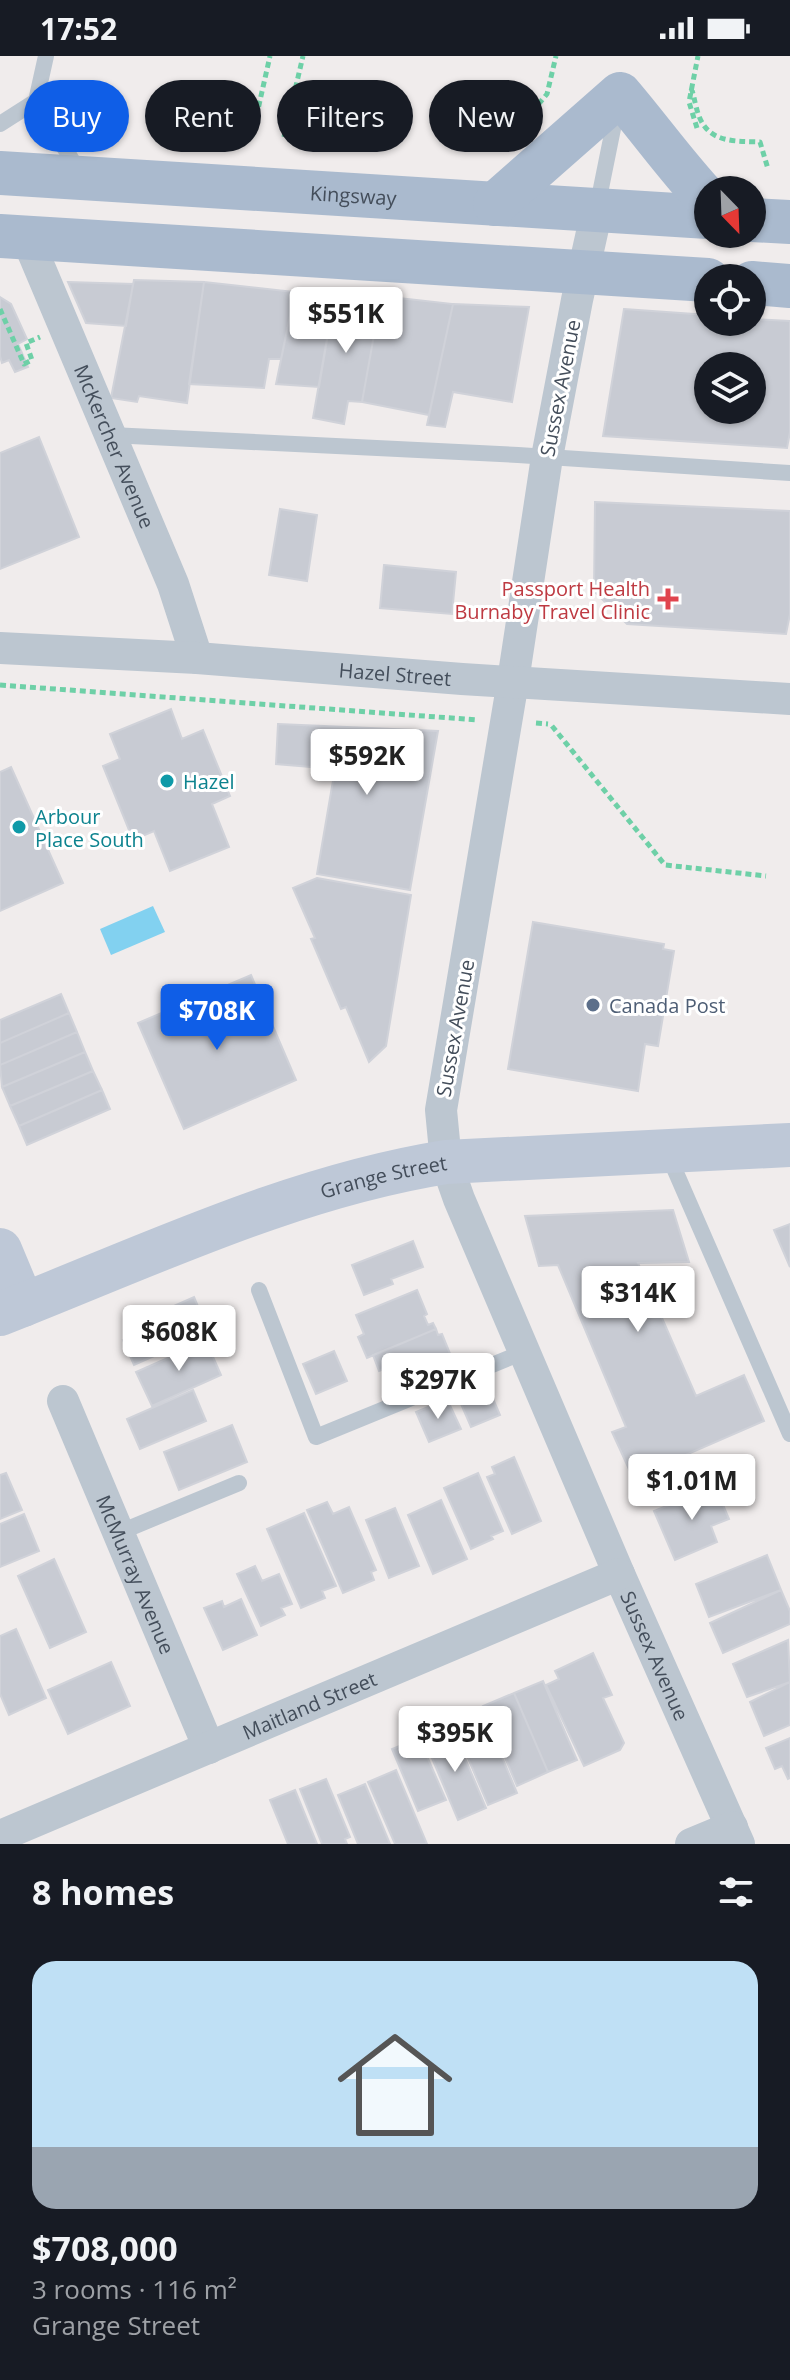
<!DOCTYPE html>
<html lang="en">
<head>
<meta charset="utf-8">
<style>
  :root { --surface:#171b24; --page:#20242c; --text:#f1f3f6; --muted:#9ea1a6; --line:#363941; --accent:#0f5ee7 }
  body { margin:0; font-family:"Open Sans",sans-serif; background:var(--page); color:var(--text); height:100vh; display:flex; flex-direction:column; font-size:30px; white-space:nowrap }
  * { box-sizing:border-box; margin:0 }
  p { font-size:26px; color:var(--muted) }
  .icon { flex:none; width:44px; height:44px; fill:none; stroke:currentColor; stroke-width:2; stroke-linecap:round; stroke-linejoin:round }
  .map { position:relative; height:1788px; overflow:hidden }
  .side { display:flex; flex-direction:column; background:var(--surface); flex:1 }
  .side>* { flex:none }
  .guide { position:absolute; left:24px; top:24px; width:742px; height:72px; display:flex; gap:16px }
  .needle { width:52px; rotate:157deg }
  .fabs { position:absolute; left:694px; top:120px; display:grid; gap:16px }
  .fabs a { display:grid; place-items:center; width:72px; height:72px; border-radius:50%; background:var(--surface); box-shadow:0 2px 6px #0004; font-size:40px }
  .price { position:absolute; translate:-50% -68px; padding:0 18px; border-radius:8px; background:#fff; color:#222; font-size:26px; line-height:52px; filter:drop-shadow(0 2px 4px #0008) }
  .price::after { content:''; position:absolute; left:50%; top:48px; width:24px; height:18px; margin-left:-12px; background:inherit; clip-path:polygon(0 0,100% 0,50% 100%) }
  .price.current { background:var(--accent); color:#fff }
  ul { padding:0; list-style:none }
  li { display:grid; align-content:center; gap:16px; height:424px; padding:0 32px }
  li+li { border-top:2px solid var(--line) }
  li span { display:grid; place-items:center; height:248px; border-radius:24px; color:#555 }
  li>.icon { margin-inline-start:auto }
  span .icon { width:144px; height:144px; fill:#fffc; stroke-width:1 }
  li b { font-size:34px }
  h2 { display:flex; justify-content:space-between; align-items:center; height:96px; padding:0 32px; font-size:34px }
  .tag { padding:0 28px; border-radius:36px; background:var(--surface); box-shadow:0 2px 6px #0004; font-size:28px; line-height:72px }
  .tag.current { background:var(--accent); color:#fff }
  .status { display:flex; justify-content:space-between; align-items:center; height:56px; padding:0 40px; background:var(--surface); direction:ltr }
  .status svg { height:22px; fill:currentColor }
  .map>svg:first-child { display:block }
  .water { fill:#82d1f0 }
  .building { fill:#c8cbd3; stroke:#d0d2d9; stroke-width:2; fill-rule:evenodd }
  .lines { fill:none; stroke-linecap:round; stroke-linejoin:round }
  .path { stroke:#6ed0a7; stroke-width:5; stroke-dasharray:6 4; stroke-linecap:butt }
  .lane { stroke:#bcc6d0; stroke-width:16 }
  .street { stroke:#bcc6d0; stroke-width:32 }
  .secondary { stroke:#bec8d7; stroke-width:44 }
  .primary { stroke:#aabace; stroke-width:44 }
  .health-dot { fill:#e0444e; stroke:#fff; stroke-width:3 }
  .culture-dot { fill:#0f9aa8; stroke:#fff; stroke-width:3 }
  .service-dot { fill:#5c6f8a; stroke:#fff; stroke-width:3 }
  .labels { text-anchor:middle; dominant-baseline:central; stroke-width:6; stroke-linejoin:round; paint-order:stroke }
  .street-label { font-size:20px; fill:#444e5b; stroke:#fff }
  .health-label { font-size:20px; fill:#be3a42; stroke:#fff; text-anchor:end }
  .culture-label { font-size:20px; fill:#0d838f; stroke:#fff; text-anchor:start }
  .service-label { font-size:20px; fill:#4e5e75; stroke:#fff; text-anchor:start }
</style>
</head>
<body>
<div class="status"><b>17:52</b><svg viewBox="0 0 49 12"><path d="M0 12V9h3v3zM5 12V6h3v6zM10 12V3h3v9zM15 12V0h3v12zM26 1h20v11H26zM47 4h2v5h-2z"/></svg></div>
<div class="map">
<svg width="790" height="1788" viewBox="0 0 790 1788">
  <rect width="100%" height="100%" fill="#f0ecec"/>
  <path class="water" d="M153,850L165,876L111,899L100,873Z"/>
  <path class="building" d="M134,224L204,226L187,347L139,340L137,346L111,342Z
    M68,226L133,228L126,270L86,267Z
    M204,226L295,236L281,303H269L264,332L189,328Z
    M295,236L335,237L319,331L276,328Z
    M335,237L381,240L362,346L348,345L344,368L313,362Z
    M381,240L453,248L429,359L362,346Z
    M0,241L11,248L27,283L18,288L28,311L15,316L9,304L2,307L0,300Z
    M453,248L529,251L512,346L453,336L445,371L427,369Z
    M624,253L708,259V266H752V263L790,265V376L787,392L603,380ZM708,310H752V354H708Z
    M39,381L79,481L0,513V397Z
    M595,446L790,455V558L786,578L627,568L594,535Z
    M280,453L317,459L307,525L269,519Z
    M384,509L456,516L452,558L380,552Z
    M171,653L182,683L203,674L230,740L212,748L229,791L170,815L154,775L133,784L103,710L120,703L110,678Z
    M278,668L438,675L410,834L317,818L335,713L276,708Z
    M11,711L63,827L0,855V716Z
    M317,822L411,839L386,990L369,1006L346,951L341,953L311,883L315,882L293,832Z
    M533,866L664,888L663,893L674,895L658,990L645,988L638,1035L508,1013Z
    M251,919L296,1024L184,1073L138,967Z
    M61,938L69,957L0,987V964Z
    M69,957L77,976L0,1009V987Z
    M77,976L85,996L2,1031L0,1009Z
    M85,996L93,1015L10,1050L2,1031Z
    M93,1015L102,1034L19,1070L10,1050Z
    M102,1034L110,1053L27,1089L19,1070Z
    M673,1154L689,1206L638,1207L696,1340L744,1319L764,1365L633,1422L612,1376L626,1371L558,1209L539,1210L525,1160Z
    M790,1168V1211L774,1174Z
    M413,1185L423,1211L391,1223L393,1228L364,1239L352,1209Z
    M417,1234L427,1258L424,1260L428,1269L433,1267L436,1273L367,1302L358,1281L364,1278L356,1259Z
    M194,1241L199,1253L203,1252L213,1274L134,1309L123,1284L138,1278L133,1268Z
    M436,1273L438,1279L442,1278L453,1305L391,1331L384,1313L379,1315L373,1299Z
    M206,1285L221,1319L152,1350L136,1316Z
    M334,1295L347,1325L316,1338L303,1308Z
    M487,1329L500,1359L471,1371L458,1341Z
    M193,1334L206,1365L140,1393L127,1363Z
    M447,1343L461,1373L429,1386L416,1356Z
    M232,1369L247,1406L179,1434L164,1396Z
    M514,1401L541,1465L512,1478L487,1421L495,1418L492,1411Z
    M6,1417L22,1454L0,1463V1419Z
    M478,1417L503,1475L491,1480L493,1483L471,1493L444,1432Z
    M715,1430L729,1463L711,1470L717,1486L675,1504L654,1455Z
    M441,1444L467,1503L433,1518L408,1459Z
    M327,1446L333,1458L349,1451L376,1514L371,1516L374,1524L343,1537L307,1454Z
    M395,1452L419,1510L389,1522L366,1464Z
    M304,1457L336,1530L322,1535L325,1542L301,1552L267,1473Z
    M24,1458L39,1495L0,1511V1468Z
    M767,1499L781,1534L709,1561L696,1528Z
    M54,1503L86,1576L50,1592L18,1520Z
    M255,1510L262,1525L279,1518L292,1548L281,1552L285,1559L261,1570L237,1518Z
    M781,1534L790,1555V1568L723,1597L710,1567Z
    M241,1543L257,1579L223,1594L204,1552L222,1545L224,1551Z
    M16,1573L46,1642L9,1659L0,1638V1580Z
    M788,1584L790,1626L747,1641L733,1608Z
    M593,1597L612,1639L603,1642L624,1687L620,1694L584,1710L546,1629L559,1623L555,1615Z
    M111,1606L130,1650L68,1678L48,1634Z
    M543,1625L577,1704L548,1716L514,1637Z
    M790,1626V1669L764,1680L750,1646Z
    M514,1637L548,1716L517,1730L483,1650Z
    M483,1655L517,1737L488,1749L453,1667Z
    M452,1671L486,1752L458,1764L424,1683Z
    M419,1682L446,1744L418,1755L392,1693Z
    M790,1682V1722L788,1723L782,1710L775,1713L766,1692Z
    M396,1714L427,1788H395L368,1726Z
    M326,1723L350,1781L345,1783L347,1788H322L300,1733Z
    M365,1728L390,1788H358L338,1739Z
    M295,1734L317,1788H288L270,1744Z"/>
  <g class="lines">
    <path class="path" d="M691,32C694,39 694,43 696,50C704,87 730,85 760,86L768,113
      M697,72L689,46L698,0
      M526,74L527,62L547,38L556,0
      M252,80L270,0
      M284,81L303,0
      M0,253L24,308L32,304L26,287L40,281
      M0,629L478,664
      M536,667L548,668
      M552,670L665,809L766,820"/>
    <path class="lane" d="M36,45L81,119
      M0,68L36,45L46,0
      M597,152L617,53
      M111,379L518,399L790,417
      M667,1096L790,1378
      M259,1234L316,1381L526,1295
      M118,1477L239,1427"/>
    <g class="street">
      <path id="s1" d="M597,154L577,244L547,401L513,625L441,1054L446,1106L459,1143L619,1518L739,1788"/>
      <path id="s2" d="M27,182L173,528L197,602"/>
      <path id="s3" d="M0,592L197,602L462,623L790,643"/>
      <path id="s4" d="M63,1345L209,1692"/>
      <path id="s5" d="M0,1780L619,1518"/>
      <path d="M691,1788L732,1771"/>
    </g>
    <g class="secondary">
      <path d="M0,1194L23,1249"/>
      <path id="s6" d="M0,1258C146,1201 290,1131 446,1106L790,1089"/>
    </g>
    <g class="primary">
      <path id="s7" d="M0,117L708,161"/>
      <path d="M495,148L620,38C650,73 676,110 708,144"/>
      <path d="M752,164L790,166"/>
      <path d="M0,180L708,224"/>
      <path d="M752,227L790,230"/>
    </g>
  </g>
  <path class="health-dot" d="M664 531h8v8h8v8h-8v8h-8v-8h-8v-8h8z"/>
  <g class="culture-dot">
    <circle cx="167" cy="725" r="8"/>
    <circle cx="19" cy="771" r="8"/>
  </g>
  <circle class="service-dot" cx="593" cy="949" r="8"/>
  <g class="labels">
    <g class="street-label">
      <text stroke="none"><textPath href="#s7" startOffset="354">Kingsway</textPath></text>
      <text transform="translate(560 332) rotate(-79)">Sussex Avenue</text>
      <text stroke="none"><textPath href="#s2" startOffset="226">McKercher Avenue</textPath></text>
      <text stroke="none"><textPath href="#s3" startOffset="396">Hazel Street</textPath></text>
      <text transform="translate(455 972) rotate(-80)">Sussex Avenue</text>
      <text stroke="none"><textPath href="#s6" startOffset="408">Grange Street</textPath></text>
      <text stroke="none"><textPath href="#s4" startOffset="188">McMurray Avenue</textPath></text>
      <text stroke="none"><textPath href="#s1" startOffset="1502">Sussex Avenue</textPath></text>
      <text stroke="none"><textPath href="#s5" startOffset="336">Maitland Street</textPath></text>
    </g>
    <g class="health-label">
      <text x="650" y="532">Passport Health<tspan x="650" dy="23">Burnaby Travel Clinic</tspan></text>
    </g>
    <g class="culture-label">
      <text x="183" y="725">Hazel</text>
      <text x="35" y="760">Arbour<tspan x="35" dy="23">Place South</tspan></text>
    </g>
    <g class="service-label">
      <text x="609" y="949">Canada Post</text>
    </g>
  </g>
</svg>
<div class="fabs">
<a><svg class="needle" viewBox="-14 -14 28 28"><path d="M0-13l5 13h-10z" fill="#e53935"/><path d="M0 13l5-13h-10z" fill="#9ea1a6"/></svg></a>
<a><svg class="icon" aria-label="locate" viewBox="0 0 24 24"><circle cx="12" cy="12" r="6"/><path d="M12 2v4M12 18v4M2 12h4M18 12h4"/></svg></a>
<a><svg class="icon" aria-label="layers" viewBox="0 0 24 24"><path d="M12 4l9 5-9 5-9-5zM3 14l9 5 9-5"/></svg></a>
</div>
<b class="price" style="left:346px;top:299px">$551K</b>
<b class="price" style="left:367px;top:741px">$592K</b>
<b class="price current" style="left:217px;top:996px">$708K</b>
<b class="price" style="left:638px;top:1278px">$314K</b>
<b class="price" style="left:179px;top:1317px">$608K</b>
<b class="price" style="left:438px;top:1365px">$297K</b>
<b class="price" style="left:692px;top:1466px">$1.01M</b>
<b class="price" style="left:455px;top:1718px">$395K</b>
<div class="guide">
<a class="tag current">Buy</a>
<a class="tag">Rent</a>
<a class="tag">Filters</a>
<a class="tag">New</a>
</div>
</div>
<section class="side">
<h2>8 homes<svg class="icon" aria-label="filters" viewBox="0 0 24 24"><path d="M4 7h16M4 17h16"/><circle cx="9" cy="7" r="2"/><circle cx="15" cy="17" r="2"/></svg></h2>
<ul>
<li><span style="background:linear-gradient(#bfe0f5 75%,#9aa5b1 0)"><svg class="icon" aria-label="home" viewBox="0 0 24 24"><path d="M3 11l9-7 9 7M6 9v11h12V9"/></svg></span><div><b>$708,000</b><p>3 rooms · 116 m²</p><p>Grange Street</p></div></li>
</ul>
</section>
</body>
</html>
